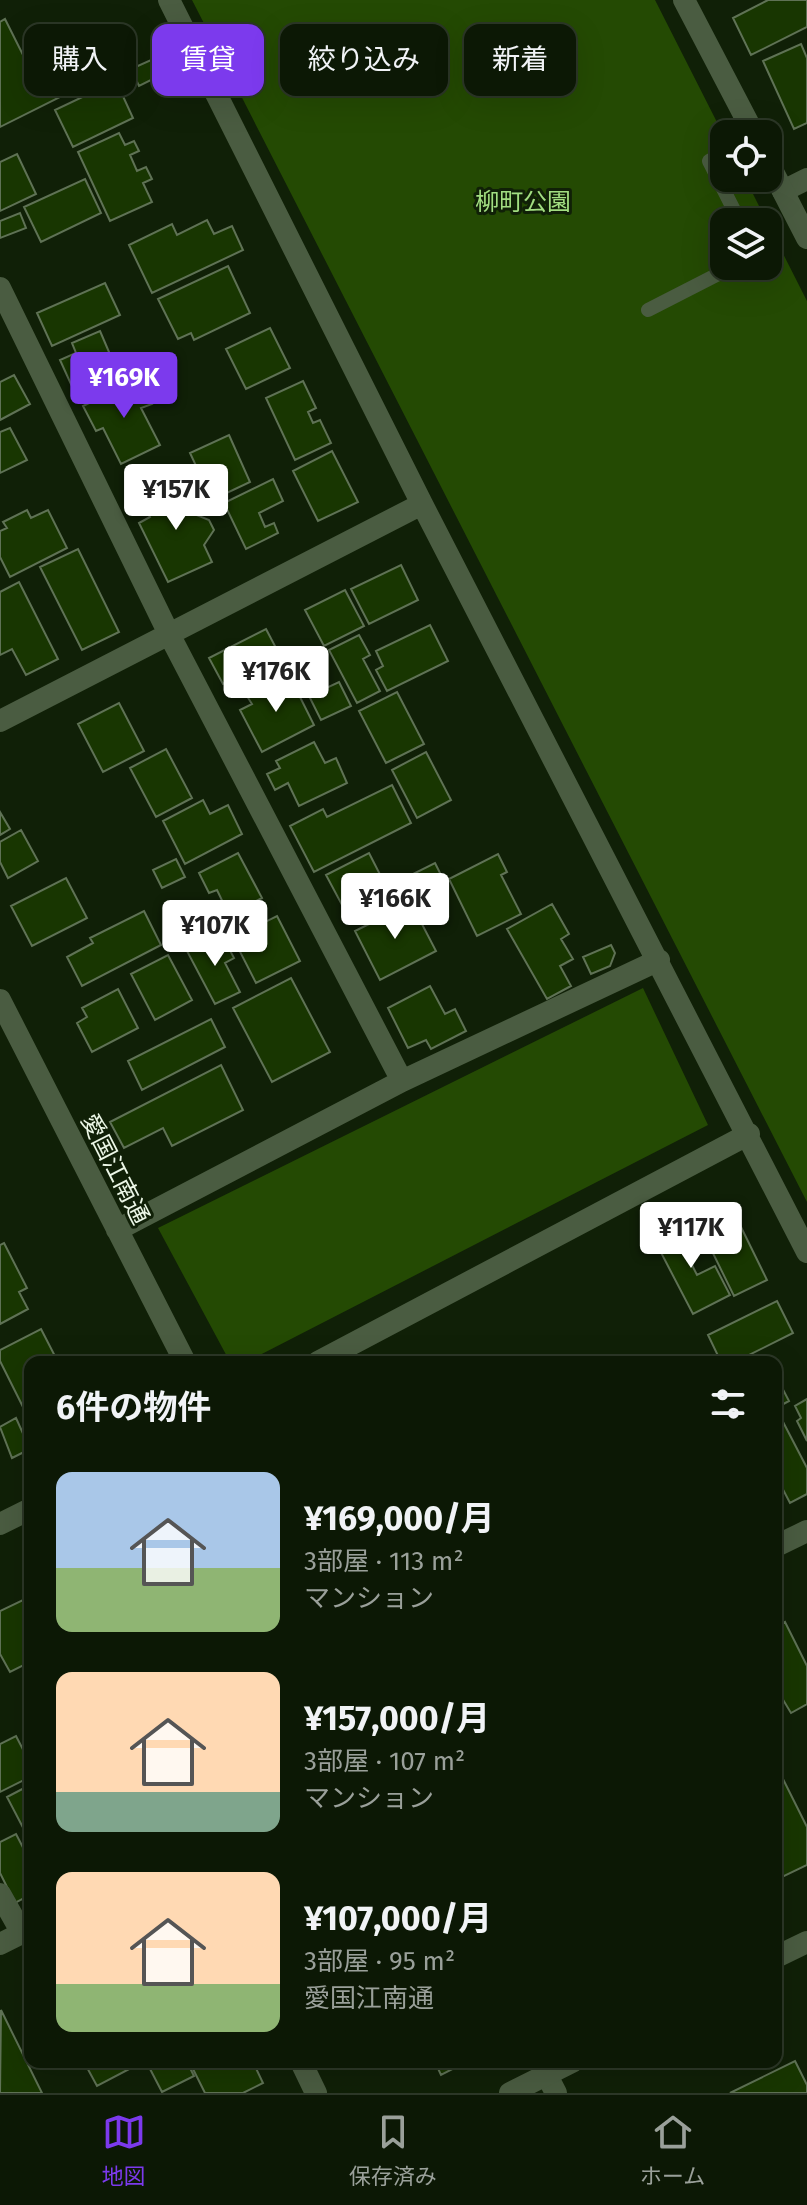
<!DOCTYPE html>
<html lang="ja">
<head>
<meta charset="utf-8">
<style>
  :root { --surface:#0c1805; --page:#15210f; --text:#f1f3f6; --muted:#9aa09a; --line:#2c3727; --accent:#7c3aed }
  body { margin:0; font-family:"Fira Sans","Noto Sans JP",sans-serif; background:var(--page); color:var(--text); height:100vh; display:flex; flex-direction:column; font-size:30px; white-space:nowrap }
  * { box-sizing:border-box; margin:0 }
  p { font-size:26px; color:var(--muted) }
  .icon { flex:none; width:44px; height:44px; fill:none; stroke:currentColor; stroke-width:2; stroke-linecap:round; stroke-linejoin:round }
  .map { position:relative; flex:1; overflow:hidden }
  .side { position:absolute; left:24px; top:1356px; width:758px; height:712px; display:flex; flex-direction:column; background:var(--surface); border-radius:16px; box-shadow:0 8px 32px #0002,0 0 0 2px var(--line) }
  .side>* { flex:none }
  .guide { position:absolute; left:24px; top:24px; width:760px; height:72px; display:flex; gap:16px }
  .tools { position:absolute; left:710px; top:120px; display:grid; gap:16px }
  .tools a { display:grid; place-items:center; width:72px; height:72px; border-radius:16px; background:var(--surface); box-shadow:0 8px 32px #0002,0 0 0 2px var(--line); font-size:40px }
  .price { position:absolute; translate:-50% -68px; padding:0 18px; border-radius:8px; background:#fff; color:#222; font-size:26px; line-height:52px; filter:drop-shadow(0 2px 4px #0008) }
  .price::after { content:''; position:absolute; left:50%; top:48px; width:24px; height:18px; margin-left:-12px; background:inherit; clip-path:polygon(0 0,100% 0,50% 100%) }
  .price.active { background:var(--accent); color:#fff }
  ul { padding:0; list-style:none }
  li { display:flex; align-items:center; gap:24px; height:200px; padding:0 32px }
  li span { display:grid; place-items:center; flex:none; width:224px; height:160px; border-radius:16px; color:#555 }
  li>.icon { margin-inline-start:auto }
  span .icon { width:96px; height:96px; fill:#fffc; stroke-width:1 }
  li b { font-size:34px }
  h2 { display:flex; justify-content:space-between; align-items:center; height:96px; padding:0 32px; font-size:34px }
  .tag { padding:0 28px; border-radius:16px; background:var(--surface); box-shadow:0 8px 32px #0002,0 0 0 2px var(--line); font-size:28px; line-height:72px }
  .tag.active { background:var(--accent); color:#fff }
  .tab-bar { display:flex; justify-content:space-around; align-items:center; height:112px; border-top:2px solid var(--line); background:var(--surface); font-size:22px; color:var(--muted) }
  .tab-bar a { display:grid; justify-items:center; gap:4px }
  .tab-bar .active { color:var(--accent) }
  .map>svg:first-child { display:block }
  .green { fill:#244a03 }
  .building { fill:#183601; stroke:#5f7255; stroke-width:2 }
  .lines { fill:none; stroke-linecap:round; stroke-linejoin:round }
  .service { stroke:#4a5c41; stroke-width:14 }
  .minor { stroke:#4a5c41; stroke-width:22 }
  .tertiary { stroke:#4a5c41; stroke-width:22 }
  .labels { text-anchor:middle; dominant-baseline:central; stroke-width:6; stroke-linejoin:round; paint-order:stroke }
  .park-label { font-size:24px; fill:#a2de81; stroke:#102007 }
  .street-label { font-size:24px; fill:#ecf7e7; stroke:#102007 }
</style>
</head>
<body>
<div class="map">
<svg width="807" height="2093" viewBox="0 0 807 2093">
  <rect width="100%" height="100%" fill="#102007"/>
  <path class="green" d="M192,0H655L724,136V178H745L767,222H724V266H768V224L807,301V1202Z
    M643,988L708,1125L246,1362H230L158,1228Z"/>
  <path class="building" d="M768,0H807V27L751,55L733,18Z
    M5,19L26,61L46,51L54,67L88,50L102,76L0,127V22Z
    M801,44L807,58V123L794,129L763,61Z
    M151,60L159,76L139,86L131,69Z
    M116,81L133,118L73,147L55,110Z
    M119,133L125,145L134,141L139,151L130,155L137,171L146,167L152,179L143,183L152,202L110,221L78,152Z
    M17,154L36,194L0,211V162Z
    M85,179L101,213L41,242L24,207Z
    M20,213L26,228L0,238V221Z
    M207,220L214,234L232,226L243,250L152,293L129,245L172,224L177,235Z
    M228,266L250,313L194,340L191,333L178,339L158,299Z
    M105,283L120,315L52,346L37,313Z
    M270,328L290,368L246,389L226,349Z
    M100,331L118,373L75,393L60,360L76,353L72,343Z
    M14,375L30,404L0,420V382Z
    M140,378L152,404L141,408L160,445L121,464L103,428L96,431L83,406Z
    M303,381L316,408L308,412L313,423L320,420L331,443L295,460L266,398Z
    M10,428L27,460L0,473V432Z
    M229,435L250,482L212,500L190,453Z
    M332,451L358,502L318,521L293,471Z
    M273,479L283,501L259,513L265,527L274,523L278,533L246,549L224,503Z
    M178,481L194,514L209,520L214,530L204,545L212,562L168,582L139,523L150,517L141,498Z
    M27,510L31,518L48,510L67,548L10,577L0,557V531L7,528L3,522Z
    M78,549L119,632L82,650L40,567Z
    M401,565L418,600L369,624L351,589Z
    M19,582L58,659L26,675L12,649L0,655V592Z
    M345,590L364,626L324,646L305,610Z
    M430,625L448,661L387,691L376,670L383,666L376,651Z
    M266,629L286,667L240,690L235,678L223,684L209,658Z
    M359,635L370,655L363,659L380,691L357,703L329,650Z
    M290,677L314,725L262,752L240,710L252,704L245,693L266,682L269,688Z
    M339,682L351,706L321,720L309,696Z
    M397,692L424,744L386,763L359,711Z
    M119,703L144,751L103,772L78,724Z
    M314,742L325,763L336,758L347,783L299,806L288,783L275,790L267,774L280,768L276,761Z
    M166,749L192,798L156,817L130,768Z
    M426,752L451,800L417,818L392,770Z
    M392,785L411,823L314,872L290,826L323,809L327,817Z
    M203,800L210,814L228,805L242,834L185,864L163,821Z
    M0,812L10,829L0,835Z
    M21,830L38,861L8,878L0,862V842Z
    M238,853L262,898L229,915L217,890L209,893L199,873Z
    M369,853L391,896L349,918L326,875Z
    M498,854L507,872L501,875L521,914L477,936L449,879Z
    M176,859L185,877L162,888L153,870Z
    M435,863L443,879L411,896L403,879Z
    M66,878L87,918L32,946L11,906Z
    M411,903L436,951L380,980L355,931Z
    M552,904L569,934L561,939L573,959L560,966L571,986L547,999L507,929Z
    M144,911L161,945L82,986L67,957L93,943L90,938Z
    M277,916L300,961L256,983L233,938Z
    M221,933L234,958L225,963L240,992L215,1004L187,951Z
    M611,945L615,953L610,966L591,974L583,957Z
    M168,955L192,1000L155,1020L131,974Z
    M291,978L330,1052L272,1082L233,1008Z
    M430,986L445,1014L455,1009L466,1031L431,1049L426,1040L408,1048L388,1008Z
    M118,989L138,1028L92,1052L77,1023L87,1017L82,1008Z
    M211,1019L225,1047L142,1090L128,1061Z
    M221,1065L243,1110L172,1146L163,1128L124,1148L110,1122Z
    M694,1222L704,1241L685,1251L697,1275L715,1266L730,1295L693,1314L655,1241Z
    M740,1225L767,1280L734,1296L707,1241Z
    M4,1243L27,1288L19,1292L28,1309L0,1324V1245Z
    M777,1301L793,1333L735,1362H721L708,1335Z
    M41,1329L58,1362H30V1421L0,1361V1350Z
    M776,1376L789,1401L776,1408Z
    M807,1399V1441L797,1421L801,1418L795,1406Z
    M16,1418L30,1449L12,1458L0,1427Z
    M781,1418L807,1468V1494L790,1503L776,1476V1421Z
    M23,1600L30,1614V1662L10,1672L0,1654V1611Z
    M785,1622L807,1666V1704L791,1713L776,1688V1627Z
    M16,1736L30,1763V1777L0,1792V1744Z
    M776,1765L807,1827V1865L780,1878L776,1870Z
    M30,1785V1841L7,1797Z
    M16,1834L30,1861V1895L15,1903L0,1873V1842Z
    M1,2010L42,2093H0Z
    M795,2061L807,2085V2093H730Z
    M84,2062H133L135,2066L97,2086Z
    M153,2062H187L194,2076L162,2092L148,2065Z
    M253,2062L263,2083L243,2093H205L190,2063Z
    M435,2062H466L441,2075Z"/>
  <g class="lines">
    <path class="service" d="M724,153L709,161L740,222
      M648,310L734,266"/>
    <path class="minor" d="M169,0L422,504L807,1252
      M783,191L807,179
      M0,288L169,634L402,1081
      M0,721L422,504
      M0,1000L185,1362
      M117,1230L402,1081L659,960
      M318,1362L749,1134
      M0,1524L30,1509
      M776,1546L807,1531
      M0,1894L22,1933
      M0,1944L30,1929
      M301,2062L316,2093
      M540,2062L556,2093"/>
    <path class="tertiary" d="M684,0L754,134
      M768,162L807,238
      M776,1957L807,1942
      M510,2093L572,2062"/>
  </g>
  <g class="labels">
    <g class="park-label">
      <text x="523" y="202">柳町公園</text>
    </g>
    <g class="street-label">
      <text transform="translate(115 1169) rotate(63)">愛国江南通</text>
    </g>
  </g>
</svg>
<div class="tools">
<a><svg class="icon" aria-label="locate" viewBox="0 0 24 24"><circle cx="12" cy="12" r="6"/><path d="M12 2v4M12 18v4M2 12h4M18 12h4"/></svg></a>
<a><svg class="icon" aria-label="layers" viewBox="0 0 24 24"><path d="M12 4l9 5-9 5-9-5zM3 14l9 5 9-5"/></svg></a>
</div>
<b class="price active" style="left:124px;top:420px">¥169K</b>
<b class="price" style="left:176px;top:532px">¥157K</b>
<b class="price" style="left:276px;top:714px">¥176K</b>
<b class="price" style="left:395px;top:941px">¥166K</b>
<b class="price" style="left:215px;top:968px">¥107K</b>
<b class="price" style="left:691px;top:1270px">¥117K</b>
<div class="guide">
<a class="tag">購入</a>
<a class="tag active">賃貸</a>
<a class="tag">絞り込み</a>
<a class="tag">新着</a>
</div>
<section class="side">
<h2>6件の物件<svg class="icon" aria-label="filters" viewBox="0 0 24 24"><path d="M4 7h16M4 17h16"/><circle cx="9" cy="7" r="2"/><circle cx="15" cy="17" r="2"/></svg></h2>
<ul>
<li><span style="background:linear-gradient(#a9c7e8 60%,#8fb573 0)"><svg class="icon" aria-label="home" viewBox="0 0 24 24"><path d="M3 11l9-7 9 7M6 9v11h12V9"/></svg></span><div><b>¥169,000/月</b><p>3部屋 · 113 m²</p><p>マンション</p></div></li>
<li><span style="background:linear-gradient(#ffd9b3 75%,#7fa58c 0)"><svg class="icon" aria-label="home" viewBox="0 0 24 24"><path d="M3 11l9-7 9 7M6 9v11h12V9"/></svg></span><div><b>¥157,000/月</b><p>3部屋 · 107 m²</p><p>マンション</p></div></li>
<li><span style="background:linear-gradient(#ffd9b3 70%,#8fb573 0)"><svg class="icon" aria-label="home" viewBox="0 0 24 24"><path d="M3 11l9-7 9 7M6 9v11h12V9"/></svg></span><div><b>¥107,000/月</b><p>3部屋 · 95 m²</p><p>愛国江南通</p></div></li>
</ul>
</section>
</div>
<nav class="tab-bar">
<a class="active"><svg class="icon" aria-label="map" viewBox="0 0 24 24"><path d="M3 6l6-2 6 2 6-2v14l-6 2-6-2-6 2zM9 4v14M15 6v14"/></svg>地図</a>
<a><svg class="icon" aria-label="saved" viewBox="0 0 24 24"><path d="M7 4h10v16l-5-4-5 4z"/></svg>保存済み</a>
<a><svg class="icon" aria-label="home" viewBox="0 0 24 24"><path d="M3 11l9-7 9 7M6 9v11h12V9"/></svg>ホーム</a>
</nav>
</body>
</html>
